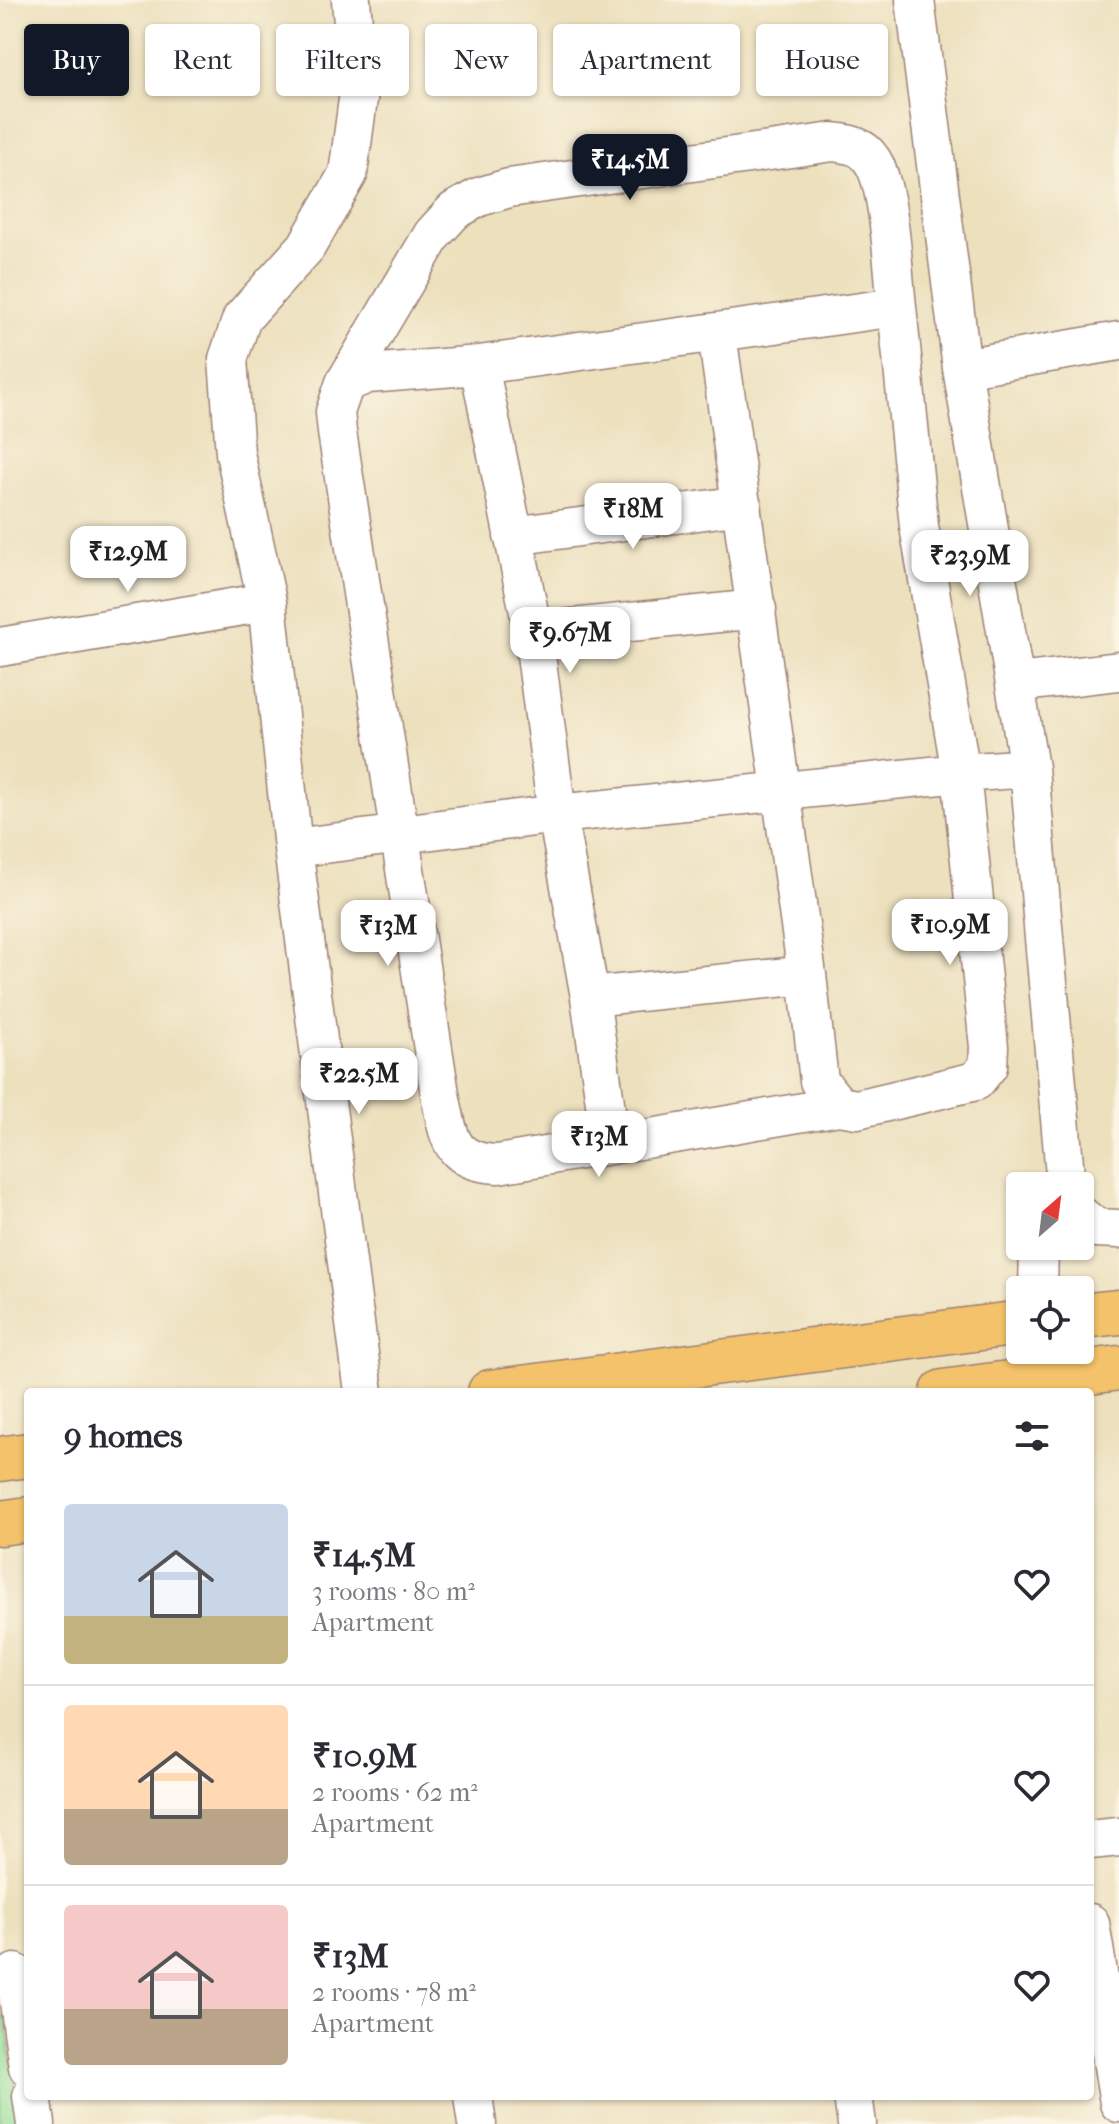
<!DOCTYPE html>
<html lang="en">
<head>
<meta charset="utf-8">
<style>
  :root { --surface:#fff; --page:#f2f2f3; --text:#2b2b33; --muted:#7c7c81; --line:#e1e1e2; --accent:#111827 }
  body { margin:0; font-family:"IM FELL French Canon",serif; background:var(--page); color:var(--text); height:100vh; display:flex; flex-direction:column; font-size:30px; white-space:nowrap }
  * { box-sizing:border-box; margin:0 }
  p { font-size:26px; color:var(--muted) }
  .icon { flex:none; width:44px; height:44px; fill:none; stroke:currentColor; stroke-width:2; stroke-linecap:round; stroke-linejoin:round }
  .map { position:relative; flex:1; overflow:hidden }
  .side { position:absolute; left:24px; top:1388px; width:1070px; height:712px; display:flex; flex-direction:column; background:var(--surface); border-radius:8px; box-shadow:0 2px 6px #0004 }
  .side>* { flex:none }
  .top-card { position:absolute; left:24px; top:24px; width:1072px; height:72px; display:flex; gap:16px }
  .needle { width:52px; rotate:28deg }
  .buttons { position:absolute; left:1006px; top:1172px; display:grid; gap:16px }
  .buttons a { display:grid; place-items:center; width:88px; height:88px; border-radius:8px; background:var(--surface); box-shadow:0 2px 6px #0004; font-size:40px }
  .price { position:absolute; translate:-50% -68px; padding:0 18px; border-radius:16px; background:#fff; color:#222; font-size:26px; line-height:52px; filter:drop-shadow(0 2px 4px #0008) }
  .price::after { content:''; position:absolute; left:50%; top:48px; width:24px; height:18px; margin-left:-12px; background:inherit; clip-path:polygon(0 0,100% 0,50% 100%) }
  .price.selected { background:var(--accent); color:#fff }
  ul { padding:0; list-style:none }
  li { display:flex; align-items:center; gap:24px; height:200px; padding:0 40px }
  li+li { border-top:2px solid var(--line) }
  li span { display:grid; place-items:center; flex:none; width:224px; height:160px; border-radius:8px; color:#555 }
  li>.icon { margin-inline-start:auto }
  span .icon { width:96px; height:96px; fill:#fffc; stroke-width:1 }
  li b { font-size:34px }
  h2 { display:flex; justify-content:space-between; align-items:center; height:96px; padding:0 40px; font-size:34px }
  .pill { padding:0 28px; border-radius:8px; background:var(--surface); box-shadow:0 2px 6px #0004; font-size:28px; line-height:72px }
  .pill.selected { background:var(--accent); color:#fff }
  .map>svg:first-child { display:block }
  .green { fill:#95df9b; stroke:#707f63; stroke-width:2 }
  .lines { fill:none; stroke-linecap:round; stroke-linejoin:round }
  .minor-casing { stroke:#9b8074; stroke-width:41 }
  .major-casing { stroke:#9b8074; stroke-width:47 }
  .minor { stroke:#fff; stroke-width:38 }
  .major { stroke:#f3c26a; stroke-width:44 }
</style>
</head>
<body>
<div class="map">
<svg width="1119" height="2124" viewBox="0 0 1119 2124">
  <rect width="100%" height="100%" fill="#fcf5e5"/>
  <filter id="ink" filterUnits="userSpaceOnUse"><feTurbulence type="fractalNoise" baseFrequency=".0125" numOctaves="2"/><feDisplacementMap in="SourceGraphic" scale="16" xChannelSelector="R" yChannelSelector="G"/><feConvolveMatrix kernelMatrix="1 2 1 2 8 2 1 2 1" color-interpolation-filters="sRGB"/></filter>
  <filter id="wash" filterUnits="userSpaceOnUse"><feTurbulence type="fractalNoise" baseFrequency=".006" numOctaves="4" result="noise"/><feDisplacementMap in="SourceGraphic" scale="32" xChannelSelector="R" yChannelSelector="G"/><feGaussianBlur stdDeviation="1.8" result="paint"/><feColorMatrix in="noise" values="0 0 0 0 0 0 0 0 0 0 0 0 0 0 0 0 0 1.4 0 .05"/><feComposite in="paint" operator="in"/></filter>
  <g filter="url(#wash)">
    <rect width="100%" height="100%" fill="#ece0bd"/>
    <path class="green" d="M6,2017L20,2124H0V2018Z"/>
  </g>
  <g filter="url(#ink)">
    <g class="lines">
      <defs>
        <path id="minor" d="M351,0L359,92L348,174L306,247L242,318L228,359L235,453L267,602L293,848L364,1392
          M915,0L962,368L1029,768L1066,1186
          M717,334L807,975
          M479,365L533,632L557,814L590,997
          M962,368L1119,341
          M345,383L433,234L454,211L479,197L509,188L833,142C848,144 862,145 871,159C890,184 893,272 897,307
          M513,536L742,505
          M533,632L757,609
          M0,647L267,602
          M1016,683L1119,671
          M293,848L557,814L961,773L989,1047L988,1066L976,1081L857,1109L839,1106L819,1081L807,975L590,997L611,1145
          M839,1106L498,1164C448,1162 449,1136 440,1094L337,432L335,412L345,383L368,374L479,365L897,307L919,526L961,773L1029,768
          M1080,1215L1096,1228L1119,1229
          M1038,1290L1039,1246
          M1090,1840L1119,1837
          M1090,1923L1119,2103
          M15,1973L28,2067
          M32,2096L36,2124
          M473,2096L477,2124
          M853,2096L857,2124"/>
        <path id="major" d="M1080,1316L1119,1312
          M490,1392L1020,1323
          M943,1392L1119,1368
          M0,1459L28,1455
          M0,1523L28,1519"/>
      </defs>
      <use href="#minor" class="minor-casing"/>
      <use href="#major" class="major-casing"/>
      <use href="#minor" class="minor"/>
      <use href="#major" class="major"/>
    </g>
  </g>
</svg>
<div class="buttons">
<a><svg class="needle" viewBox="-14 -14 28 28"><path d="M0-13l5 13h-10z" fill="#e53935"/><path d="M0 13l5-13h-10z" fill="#7c7c81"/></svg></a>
<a><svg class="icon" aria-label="locate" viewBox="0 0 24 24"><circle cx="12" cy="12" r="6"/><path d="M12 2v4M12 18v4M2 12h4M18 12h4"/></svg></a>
</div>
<b class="price selected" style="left:630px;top:202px">₹14.5M</b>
<b class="price" style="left:633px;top:551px">₹18M</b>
<b class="price" style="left:128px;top:594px">₹12.9M</b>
<b class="price" style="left:970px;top:598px">₹23.9M</b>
<b class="price" style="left:570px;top:675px">₹9.67M</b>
<b class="price" style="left:950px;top:967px">₹10.9M</b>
<b class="price" style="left:388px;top:968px">₹13M</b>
<b class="price" style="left:359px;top:1116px">₹22.5M</b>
<b class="price" style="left:599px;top:1179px">₹13M</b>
<div class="top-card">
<a class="pill selected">Buy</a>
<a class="pill">Rent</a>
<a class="pill">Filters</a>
<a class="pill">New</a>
<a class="pill">Apartment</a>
<a class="pill">House</a>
</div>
<section class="side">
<h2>9 homes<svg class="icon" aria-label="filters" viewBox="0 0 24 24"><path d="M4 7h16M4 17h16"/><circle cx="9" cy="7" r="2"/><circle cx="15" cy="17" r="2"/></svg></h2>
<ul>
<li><span style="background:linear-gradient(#c9d6e8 70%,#c2b280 0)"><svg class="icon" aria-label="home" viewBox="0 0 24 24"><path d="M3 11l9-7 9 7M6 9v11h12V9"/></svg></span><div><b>₹14.5M</b><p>3 rooms · 80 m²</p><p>Apartment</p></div><svg class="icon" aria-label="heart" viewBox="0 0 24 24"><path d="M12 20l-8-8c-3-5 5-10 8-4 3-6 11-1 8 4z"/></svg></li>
<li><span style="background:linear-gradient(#ffd9b3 65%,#b9a48a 0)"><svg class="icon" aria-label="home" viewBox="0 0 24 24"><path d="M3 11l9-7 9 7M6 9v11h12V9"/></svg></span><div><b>₹10.9M</b><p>2 rooms · 62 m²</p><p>Apartment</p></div><svg class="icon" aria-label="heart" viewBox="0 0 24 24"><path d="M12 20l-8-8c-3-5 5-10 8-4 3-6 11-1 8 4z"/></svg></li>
<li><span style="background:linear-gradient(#f6c9c9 65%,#b9a48a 0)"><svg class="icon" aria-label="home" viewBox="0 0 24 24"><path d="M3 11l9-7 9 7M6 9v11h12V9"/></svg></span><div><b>₹13M</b><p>2 rooms · 78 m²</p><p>Apartment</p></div><svg class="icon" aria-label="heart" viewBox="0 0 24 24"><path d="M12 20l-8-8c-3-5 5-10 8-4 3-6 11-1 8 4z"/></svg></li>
</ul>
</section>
</div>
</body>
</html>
